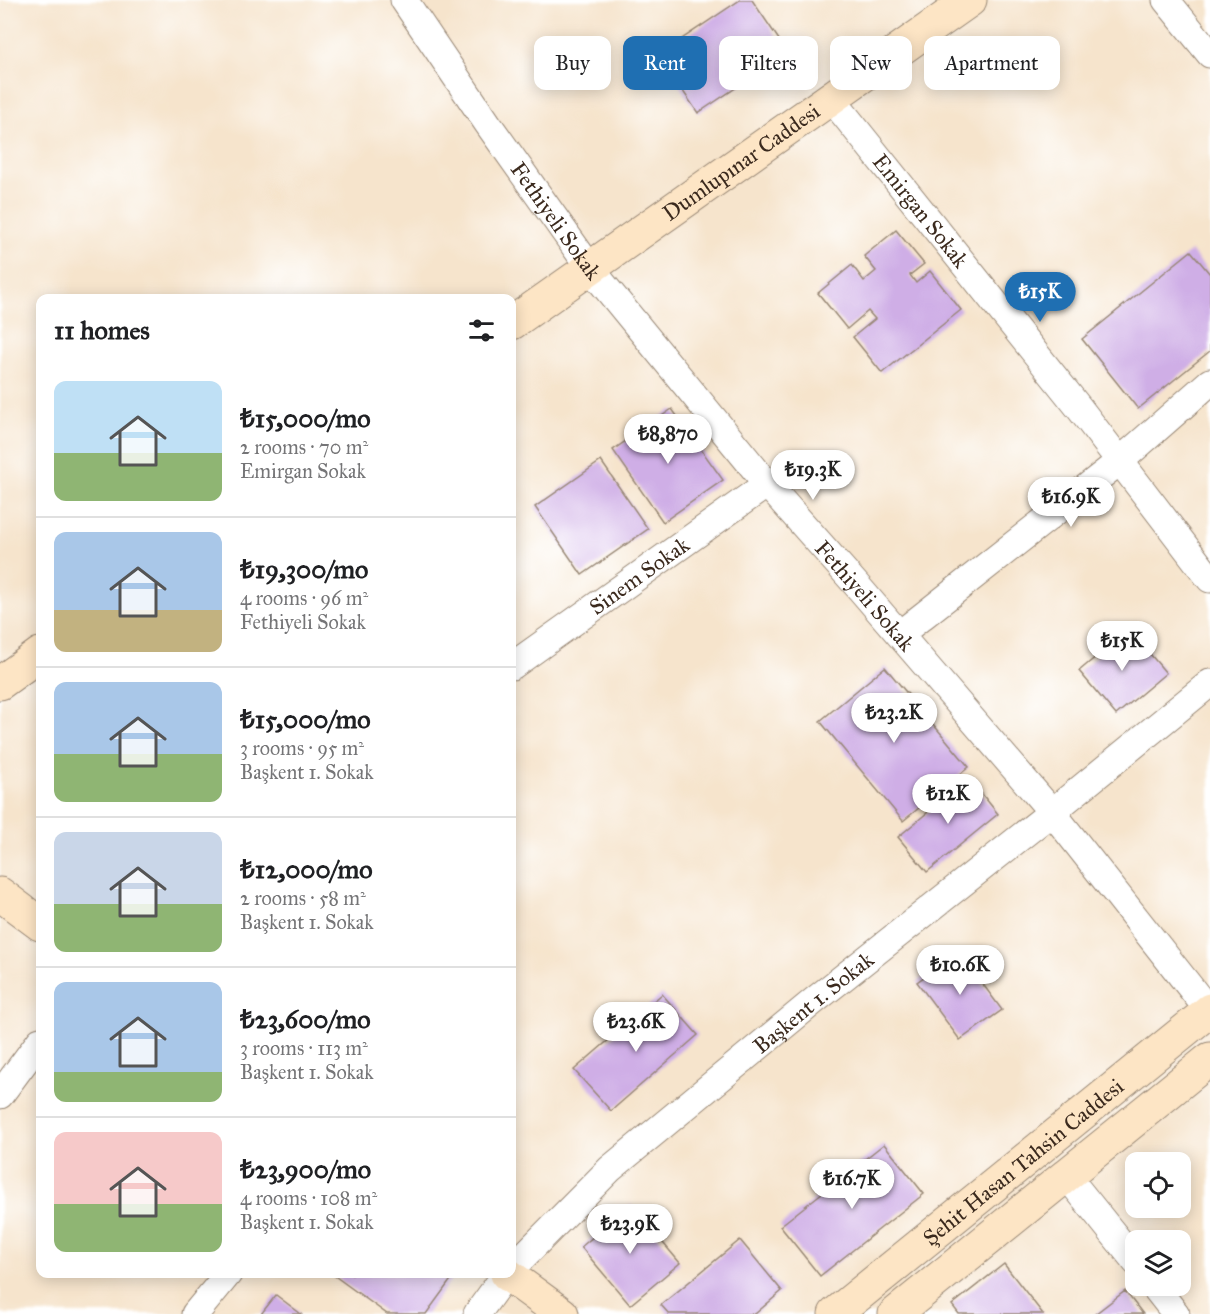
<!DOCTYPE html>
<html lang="en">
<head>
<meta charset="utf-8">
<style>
  :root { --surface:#fff; --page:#f2f2f2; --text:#202124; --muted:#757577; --line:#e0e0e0; --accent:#1f6fb2 }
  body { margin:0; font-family:"IM FELL Great Primer",serif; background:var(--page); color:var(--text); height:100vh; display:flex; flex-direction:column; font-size:22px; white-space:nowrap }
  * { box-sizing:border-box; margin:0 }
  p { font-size:20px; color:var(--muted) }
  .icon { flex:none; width:33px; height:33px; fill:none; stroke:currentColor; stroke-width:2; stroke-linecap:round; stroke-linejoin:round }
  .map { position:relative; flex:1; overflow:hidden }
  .details { position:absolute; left:36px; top:294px; width:480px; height:984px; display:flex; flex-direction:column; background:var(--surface); border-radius:12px; box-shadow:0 3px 15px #0003 }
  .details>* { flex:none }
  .top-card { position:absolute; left:534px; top:36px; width:570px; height:54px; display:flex; gap:12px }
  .fabs { position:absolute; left:1125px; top:1152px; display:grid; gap:12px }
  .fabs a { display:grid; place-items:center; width:66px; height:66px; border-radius:12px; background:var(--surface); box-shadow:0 3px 15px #0003; font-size:30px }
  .price { position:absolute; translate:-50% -51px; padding:0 14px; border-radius:21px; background:#fff; color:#222; font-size:20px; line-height:39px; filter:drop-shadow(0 2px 3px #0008) }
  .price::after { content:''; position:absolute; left:50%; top:36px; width:18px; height:14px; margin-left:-9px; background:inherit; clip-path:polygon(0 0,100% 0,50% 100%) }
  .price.on { background:var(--accent); color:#fff }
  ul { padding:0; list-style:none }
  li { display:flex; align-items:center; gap:18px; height:150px; padding:0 18px }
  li+li { border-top:2px solid var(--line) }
  li span { display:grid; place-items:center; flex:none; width:168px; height:120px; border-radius:12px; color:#555 }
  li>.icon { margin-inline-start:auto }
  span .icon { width:72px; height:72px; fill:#fffc; stroke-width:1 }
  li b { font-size:26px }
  h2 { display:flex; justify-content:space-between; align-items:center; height:72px; padding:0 18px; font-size:26px }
  .chip { padding:0 21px; border-radius:12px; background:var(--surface); box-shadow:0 3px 15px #0003; font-size:21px; line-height:54px }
  .chip.on { background:var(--accent); color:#fff }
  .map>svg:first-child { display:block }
  .building { fill:#cfaee6 }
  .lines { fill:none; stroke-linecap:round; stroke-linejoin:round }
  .street-casing { stroke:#988775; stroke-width:29 }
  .secondary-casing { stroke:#988775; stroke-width:35 }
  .street { stroke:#fff; stroke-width:27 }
  .secondary { stroke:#fde5c5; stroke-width:33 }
  .labels { text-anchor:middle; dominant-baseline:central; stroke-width:4.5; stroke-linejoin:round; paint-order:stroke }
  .street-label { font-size:22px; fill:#3b2a1e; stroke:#fff }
</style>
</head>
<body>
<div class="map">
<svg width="1210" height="1314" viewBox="0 0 1210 1314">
  <rect width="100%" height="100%" fill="#fff"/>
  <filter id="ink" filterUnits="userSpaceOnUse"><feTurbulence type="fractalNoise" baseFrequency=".0167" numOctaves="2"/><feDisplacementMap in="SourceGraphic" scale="12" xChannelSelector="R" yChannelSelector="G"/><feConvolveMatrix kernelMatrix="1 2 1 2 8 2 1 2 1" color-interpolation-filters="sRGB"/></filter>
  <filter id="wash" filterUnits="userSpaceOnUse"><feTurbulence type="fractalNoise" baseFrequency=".008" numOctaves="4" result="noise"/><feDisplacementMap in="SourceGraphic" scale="24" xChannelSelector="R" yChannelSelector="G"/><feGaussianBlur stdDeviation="1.35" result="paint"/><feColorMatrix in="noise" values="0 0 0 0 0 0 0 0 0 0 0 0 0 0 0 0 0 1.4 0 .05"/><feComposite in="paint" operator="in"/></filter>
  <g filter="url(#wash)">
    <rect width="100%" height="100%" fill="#f6e4cc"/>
    <g id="blocks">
      <path class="building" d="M740,0H752L788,53L698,113L658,55Z
        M896,230L924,264L910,275L916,283L930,271L961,310L882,373L853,337L875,319L868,311L847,329L818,293L852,265L864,281L876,271L864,256Z
        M1191,251L1210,274V351L1138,409L1082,339Z
        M672,409L723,480L663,522L613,450Z
        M601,461L648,529L582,575L535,507Z
        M1129,629L1166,673L1116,715L1079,671Z
        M885,667L969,767L903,821L820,721Z
        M969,778L998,814L927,872L898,837Z
        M959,952L1002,1010L960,1040L917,982Z
        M662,994L698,1035L611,1111L574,1070Z
        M884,1144L924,1194L820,1276L780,1226Z
        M631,1205L680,1263L630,1305L581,1247Z
        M740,1240L782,1291L755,1314H669L661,1305Z
        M1004,1264L1043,1314H959L952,1305Z
        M332,1274H448L453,1277L426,1314H387Z
        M1125,1291L1143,1314H1095Z
        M276,1295L301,1314H261Z"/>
    </g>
  </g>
  <g filter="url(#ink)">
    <use href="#blocks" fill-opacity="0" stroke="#988775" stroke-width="1.5"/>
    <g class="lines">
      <defs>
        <g id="street">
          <path id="s1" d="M404,0L488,124L590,268L767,484L861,590L1052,812L1209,1011"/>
          <path d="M1166,0L1210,54"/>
          <path id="s2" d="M831,98L1080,409L1210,579"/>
          <path d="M900,634L1120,461L1210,382"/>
          <path id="s3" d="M512,666L767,484"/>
          <path d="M0,1095L40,1041"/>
          <path d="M1066,1175L1136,1262"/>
          <path id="s4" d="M512,1268L610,1169L815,1000L1052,812L1210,683"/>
          <path d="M1154,1286L1176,1314"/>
          <path d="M195,1314L228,1274"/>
          <path d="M477,1314L506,1274"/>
        </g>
        <g id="secondary">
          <path id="s5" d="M512,323L970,0"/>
          <path d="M0,683L40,654"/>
          <path d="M0,894L40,924"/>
          <path d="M507,1274L562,1314"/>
          <path id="s6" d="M835,1314L1210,1010"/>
          <path d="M895,1314L1210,1059"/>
        </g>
      </defs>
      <use href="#street" class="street-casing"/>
      <use href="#secondary" class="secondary-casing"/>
      <use href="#street" class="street"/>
      <use href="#secondary" class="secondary"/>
    </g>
  </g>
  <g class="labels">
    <g class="street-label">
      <text stroke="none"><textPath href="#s5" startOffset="280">Dumlupınar Caddesi</textPath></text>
      <text stroke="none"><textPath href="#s2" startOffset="144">Emirgan Sokak</textPath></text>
      <text stroke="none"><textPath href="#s1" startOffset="268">Fethiyeli Sokak</textPath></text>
      <text stroke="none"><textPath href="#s3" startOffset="156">Sinem Sokak</textPath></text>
      <text stroke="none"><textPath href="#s1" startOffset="754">Fethiyeli Sokak</textPath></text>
      <text stroke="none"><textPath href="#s4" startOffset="402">Başkent 1. Sokak</textPath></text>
      <text stroke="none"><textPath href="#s6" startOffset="242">Şehit Hasan Tahsin Caddesi</textPath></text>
    </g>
  </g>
</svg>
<div class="fabs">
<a><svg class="icon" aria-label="locate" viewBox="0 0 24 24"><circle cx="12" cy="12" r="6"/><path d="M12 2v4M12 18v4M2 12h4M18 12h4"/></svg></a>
<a><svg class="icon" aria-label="layers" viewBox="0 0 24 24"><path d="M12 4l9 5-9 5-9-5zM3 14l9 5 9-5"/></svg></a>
</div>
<b class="price on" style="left:1040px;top:323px">₺15K</b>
<b class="price" style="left:668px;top:465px">₺8,870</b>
<b class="price" style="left:813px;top:501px">₺19.3K</b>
<b class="price" style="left:1071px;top:528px">₺16.9K</b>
<b class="price" style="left:1122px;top:672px">₺15K</b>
<b class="price" style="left:894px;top:744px">₺23.2K</b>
<b class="price" style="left:948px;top:825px">₺12K</b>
<b class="price" style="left:960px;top:996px">₺10.6K</b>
<b class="price" style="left:636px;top:1053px">₺23.6K</b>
<b class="price" style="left:852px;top:1210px">₺16.7K</b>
<b class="price" style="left:630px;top:1255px">₺23.9K</b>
<div class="top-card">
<a class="chip">Buy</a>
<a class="chip on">Rent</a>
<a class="chip">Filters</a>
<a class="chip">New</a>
<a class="chip">Apartment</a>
</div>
<section class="details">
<h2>11 homes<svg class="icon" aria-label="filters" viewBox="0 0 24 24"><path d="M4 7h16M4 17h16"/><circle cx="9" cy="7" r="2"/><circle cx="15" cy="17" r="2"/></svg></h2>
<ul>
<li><span style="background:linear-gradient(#bfe0f5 60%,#8fb573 0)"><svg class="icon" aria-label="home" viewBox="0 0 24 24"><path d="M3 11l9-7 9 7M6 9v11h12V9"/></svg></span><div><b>₺15,000/mo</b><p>2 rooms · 70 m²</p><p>Emirgan Sokak</p></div></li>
<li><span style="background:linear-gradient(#a9c7e8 65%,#c2b280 0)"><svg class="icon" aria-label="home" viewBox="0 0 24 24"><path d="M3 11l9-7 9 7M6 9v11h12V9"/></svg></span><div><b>₺19,300/mo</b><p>4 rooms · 96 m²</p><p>Fethiyeli Sokak</p></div></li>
<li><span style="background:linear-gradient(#a9c7e8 60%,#8fb573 0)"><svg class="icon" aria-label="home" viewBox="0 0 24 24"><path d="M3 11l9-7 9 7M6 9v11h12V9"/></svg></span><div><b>₺15,000/mo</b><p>3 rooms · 95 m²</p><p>Başkent 1. Sokak</p></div></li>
<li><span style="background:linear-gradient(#c9d6e8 60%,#8fb573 0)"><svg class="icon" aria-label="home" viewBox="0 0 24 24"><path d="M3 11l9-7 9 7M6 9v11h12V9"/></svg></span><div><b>₺12,000/mo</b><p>2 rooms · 58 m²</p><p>Başkent 1. Sokak</p></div></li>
<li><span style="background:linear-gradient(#a9c7e8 75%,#8fb573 0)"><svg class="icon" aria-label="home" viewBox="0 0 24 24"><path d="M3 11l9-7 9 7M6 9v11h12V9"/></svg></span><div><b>₺23,600/mo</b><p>3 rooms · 113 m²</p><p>Başkent 1. Sokak</p></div></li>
<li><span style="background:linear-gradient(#f6c9c9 60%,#8fb573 0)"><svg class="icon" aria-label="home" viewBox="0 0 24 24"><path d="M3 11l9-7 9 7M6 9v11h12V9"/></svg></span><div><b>₺23,900/mo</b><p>4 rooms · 108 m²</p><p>Başkent 1. Sokak</p></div></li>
</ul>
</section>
</div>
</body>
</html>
